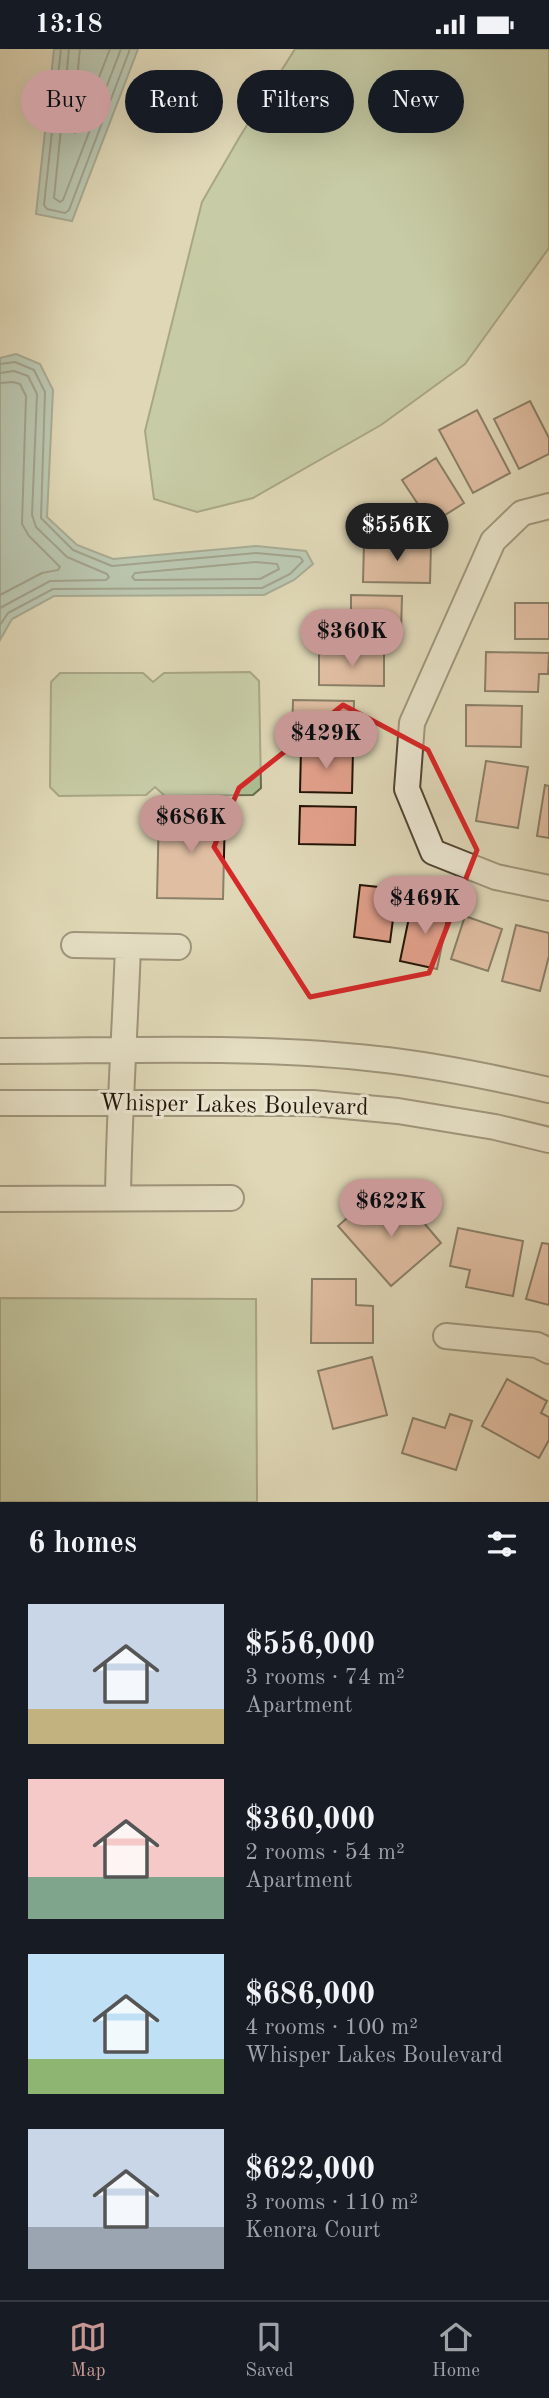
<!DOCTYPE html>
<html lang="en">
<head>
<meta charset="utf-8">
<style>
  :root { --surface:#171b24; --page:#20242c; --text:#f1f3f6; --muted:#9ea1a6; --line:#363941; --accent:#c59692 }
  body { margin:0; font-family:"Old Standard TT",serif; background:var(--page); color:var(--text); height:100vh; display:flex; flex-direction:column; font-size:26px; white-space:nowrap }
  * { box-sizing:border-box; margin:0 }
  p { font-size:23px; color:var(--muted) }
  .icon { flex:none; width:38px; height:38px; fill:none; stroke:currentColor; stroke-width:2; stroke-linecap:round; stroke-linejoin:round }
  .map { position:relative; height:1453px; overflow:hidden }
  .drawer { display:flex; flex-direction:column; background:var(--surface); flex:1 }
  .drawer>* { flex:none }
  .top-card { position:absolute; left:21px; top:21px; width:508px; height:63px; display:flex; gap:14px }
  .price { position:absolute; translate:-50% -60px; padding:0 16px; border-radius:24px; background:var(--accent); color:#111; font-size:23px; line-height:46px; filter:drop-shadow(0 2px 4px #0008) }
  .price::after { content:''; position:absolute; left:50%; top:42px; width:21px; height:16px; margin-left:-10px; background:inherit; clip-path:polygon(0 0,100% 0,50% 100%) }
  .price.on { background:#222; color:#fff }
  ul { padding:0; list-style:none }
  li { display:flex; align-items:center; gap:21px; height:175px; padding:0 28px }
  li span { display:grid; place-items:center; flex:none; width:196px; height:140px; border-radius:0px; color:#555 }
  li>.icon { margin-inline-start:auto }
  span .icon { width:84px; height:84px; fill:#fffc; stroke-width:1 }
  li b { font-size:30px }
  h2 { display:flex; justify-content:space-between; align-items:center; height:84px; padding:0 28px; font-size:30px }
  .chip { padding:0 24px; border-radius:32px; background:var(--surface); box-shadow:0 7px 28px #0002; font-size:24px; line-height:63px }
  .chip.on { background:var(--accent); color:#111 }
  .status { display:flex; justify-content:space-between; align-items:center; height:49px; padding:0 35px; background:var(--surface); direction:ltr }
  .status svg { height:19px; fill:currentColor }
  .tabs { display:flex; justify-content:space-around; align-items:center; height:98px; border-top:2px solid var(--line); background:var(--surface); font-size:19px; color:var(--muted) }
  .tabs a { display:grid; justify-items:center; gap:4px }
  .tabs .on { color:var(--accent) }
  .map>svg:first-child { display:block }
  .green { fill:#acbf93; stroke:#686a4d; stroke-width:2 }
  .water { fill:#93b9b0; stroke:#67776c; stroke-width:2 }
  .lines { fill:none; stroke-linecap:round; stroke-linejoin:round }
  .shore { stroke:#5c665c; stroke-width:2 }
  .building { fill:#e2a08b; stroke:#241407; stroke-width:2 }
  .minor-casing { stroke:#534533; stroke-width:28 }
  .minor { stroke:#eae5d0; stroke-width:24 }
  .marked { fill:none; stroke:#d62828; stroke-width:5; stroke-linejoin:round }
  .labels { text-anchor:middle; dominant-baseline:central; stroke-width:6; stroke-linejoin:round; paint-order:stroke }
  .street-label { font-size:24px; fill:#241407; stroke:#eae5d0 }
</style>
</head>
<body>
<div class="status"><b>13:18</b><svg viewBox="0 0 49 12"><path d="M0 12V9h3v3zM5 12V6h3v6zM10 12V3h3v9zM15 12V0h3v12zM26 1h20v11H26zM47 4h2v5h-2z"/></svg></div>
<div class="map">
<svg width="549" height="1453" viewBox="0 0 549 1453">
  <rect width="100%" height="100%" fill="#dfd7b7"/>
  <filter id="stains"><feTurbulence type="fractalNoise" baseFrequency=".00286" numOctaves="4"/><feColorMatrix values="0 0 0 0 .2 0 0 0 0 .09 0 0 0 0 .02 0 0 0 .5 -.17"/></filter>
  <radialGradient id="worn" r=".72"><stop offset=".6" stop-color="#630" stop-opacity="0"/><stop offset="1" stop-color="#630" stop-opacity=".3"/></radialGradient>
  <path class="green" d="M295,0H549V199L465,315L381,376L253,449L197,463L154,450L145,382L202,153L239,89Z
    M250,623L259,632L261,739L253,746L165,747L155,738L146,746L59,747L50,738L51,633L60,624H143L153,633L164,624Z
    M0,1249L256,1250L257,1453H0Z"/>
  <path class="water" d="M54,0H138L72,172L36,165Z
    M16,305L40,315L53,341L47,468L77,496L113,510L256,497L306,502L313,515L294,531L264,546L54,547L12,570L0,591V309Z"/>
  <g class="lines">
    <path class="shore" d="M61,0L44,156L47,160L65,164L69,161L130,0
      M69,0L54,149L60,153L63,151L121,0
      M80,0L72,80L75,84L78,82L110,0
      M0,315L15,313L34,321L45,343L41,469L73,501L112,517L256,504L300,508L303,512L290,525L262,539L53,540L8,564L0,576
      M0,324L14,322L28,327L37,345L32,466L36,478L67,508L107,525L109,528L106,531L50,532L0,559
      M0,334L13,333L20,335L26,347L22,475L29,487L60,518L58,521L42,524L0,546
      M256,513L277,515L279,520L260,530L135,531L132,528L135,524Z"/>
  </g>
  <path class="building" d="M530,352L549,389V405L519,420L494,370Z
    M477,361L510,424L473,444L439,381Z
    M436,409L464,454L431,475L402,431Z
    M364,493L431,494L430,534L363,533Z
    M351,546L402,547L401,583L351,582Z
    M515,554H549V590H515Z
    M319,602L384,603V637L319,636Z
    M486,603L549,604L548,625H539L538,643L485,642Z
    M293,651L354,652L353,691L292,690Z
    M466,656L522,657L521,698L466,697Z
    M301,700L353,701L352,744L300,743Z
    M486,712L528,718L518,779L476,772Z
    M545,736L549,737V789L537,787Z
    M300,757L356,758L355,796L299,795Z
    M159,761L225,763L223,850L157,849Z
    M360,836L397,840L390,893L354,888Z
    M412,854L449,862L437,920L400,912Z
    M465,867L502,880L488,922L451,910Z
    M516,876L549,884V907L540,942L502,932Z
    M401,1147L441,1194L391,1237L338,1177L363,1155L376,1169Z
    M458,1179L523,1192L513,1247L466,1238L470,1221L450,1217Z
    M542,1194L549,1195V1256L526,1250Z
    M312,1230H356V1256L373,1257V1294H311Z
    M372,1308L387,1366L333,1380L318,1322Z
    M507,1330L547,1352L541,1364L549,1368V1391L539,1409L482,1377Z
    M450,1365L472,1372L456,1421L402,1404L413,1369L445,1379Z"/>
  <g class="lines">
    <defs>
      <path id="minor" d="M549,457L522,464L493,492L412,674L407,740L433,803L496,828L549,839
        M74,896L128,897C125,981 119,1064 118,1148
        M128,897L178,898
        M0,1002C123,1002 255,996 377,1010C435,1016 492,1028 549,1041
        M0,1054H313L398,1062L495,1078L549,1091
        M0,1150L231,1149
        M446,1287L537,1296L549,1302"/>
    </defs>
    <use href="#minor" class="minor-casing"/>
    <use href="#minor" class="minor"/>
  </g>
  <path d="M0 0H549V1453H0ZM343,656L428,701L477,801L429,924L310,948L214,798L239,739Z" fill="#dfd7b7" fill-opacity=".55" fill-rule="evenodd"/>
  <path class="marked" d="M343,656L428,701L477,801L429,924L310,948L214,798L239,739Z"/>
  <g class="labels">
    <g class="street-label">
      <text transform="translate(234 1057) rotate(1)">Whisper Lakes Boulevard</text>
    </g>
  </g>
  <rect width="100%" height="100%" filter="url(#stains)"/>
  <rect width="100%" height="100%" fill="url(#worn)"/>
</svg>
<b class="price on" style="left:397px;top:514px">$556K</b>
<b class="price" style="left:352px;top:620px">$360K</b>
<b class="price" style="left:326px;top:722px">$429K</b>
<b class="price" style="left:191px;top:806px">$686K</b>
<b class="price" style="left:425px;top:887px">$469K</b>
<b class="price" style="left:391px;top:1190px">$622K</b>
<div class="top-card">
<a class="chip on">Buy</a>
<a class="chip">Rent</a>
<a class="chip">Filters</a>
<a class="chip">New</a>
</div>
</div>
<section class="drawer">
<h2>6 homes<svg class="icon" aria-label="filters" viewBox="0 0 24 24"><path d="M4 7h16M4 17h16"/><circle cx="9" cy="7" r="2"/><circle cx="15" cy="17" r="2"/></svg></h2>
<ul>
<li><span style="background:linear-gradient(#c9d6e8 75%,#c2b280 0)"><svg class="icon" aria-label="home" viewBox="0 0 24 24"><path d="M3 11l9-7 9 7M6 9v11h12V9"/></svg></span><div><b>$556,000</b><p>3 rooms · 74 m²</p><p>Apartment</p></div></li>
<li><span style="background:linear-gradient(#f6c9c9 70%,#7fa58c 0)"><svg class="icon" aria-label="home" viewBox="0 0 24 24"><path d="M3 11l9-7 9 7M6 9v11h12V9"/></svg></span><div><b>$360,000</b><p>2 rooms · 54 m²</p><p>Apartment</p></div></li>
<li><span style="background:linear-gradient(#bfe0f5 75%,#8fb573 0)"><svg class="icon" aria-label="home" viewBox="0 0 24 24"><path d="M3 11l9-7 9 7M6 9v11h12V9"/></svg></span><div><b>$686,000</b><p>4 rooms · 100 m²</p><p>Whisper Lakes Boulevard</p></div></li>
<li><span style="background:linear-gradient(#c9d6e8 70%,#9aa5b1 0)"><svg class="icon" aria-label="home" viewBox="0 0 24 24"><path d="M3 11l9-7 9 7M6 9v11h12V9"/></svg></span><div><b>$622,000</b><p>3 rooms · 110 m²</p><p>Kenora Court</p></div></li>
</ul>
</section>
<nav class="tabs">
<a class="on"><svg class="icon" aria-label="map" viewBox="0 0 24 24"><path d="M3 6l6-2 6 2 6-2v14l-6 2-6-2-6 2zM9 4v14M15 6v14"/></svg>Map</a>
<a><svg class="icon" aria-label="saved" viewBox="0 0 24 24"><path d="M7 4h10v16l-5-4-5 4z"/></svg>Saved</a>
<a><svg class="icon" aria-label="home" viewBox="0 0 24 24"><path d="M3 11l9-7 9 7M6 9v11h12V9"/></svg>Home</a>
</nav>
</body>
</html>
